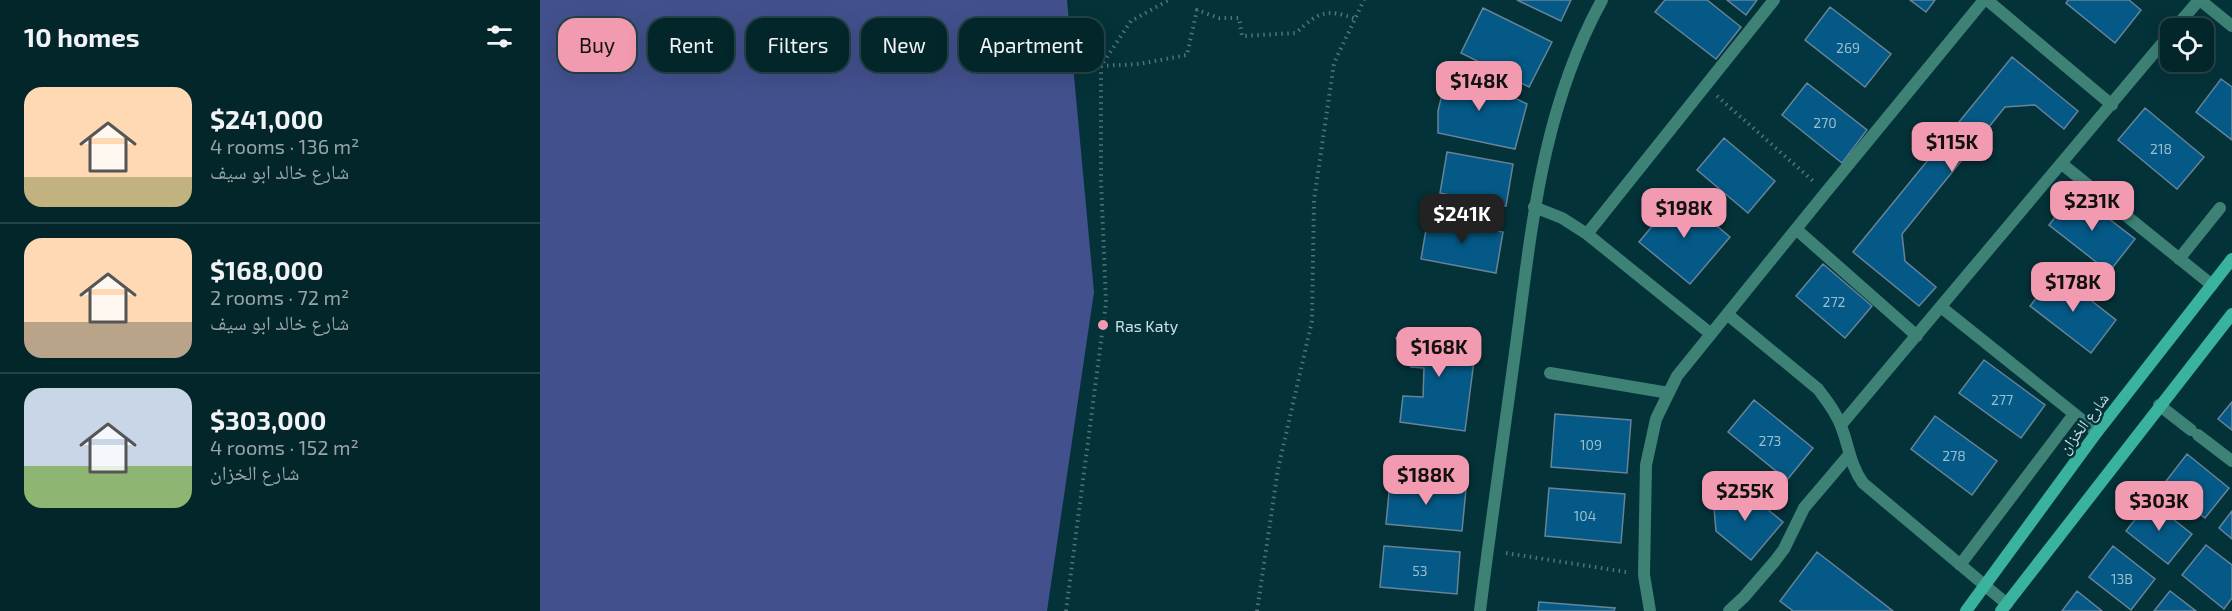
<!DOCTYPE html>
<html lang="en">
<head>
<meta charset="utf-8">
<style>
  :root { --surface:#03262b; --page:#113237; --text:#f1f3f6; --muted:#97a5a9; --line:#244347; --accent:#f29aaf }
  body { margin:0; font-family:"Exo 2","Noto Naskh Arabic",sans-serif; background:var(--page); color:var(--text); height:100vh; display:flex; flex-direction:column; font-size:22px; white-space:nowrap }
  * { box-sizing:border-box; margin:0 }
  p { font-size:20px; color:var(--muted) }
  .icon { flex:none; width:33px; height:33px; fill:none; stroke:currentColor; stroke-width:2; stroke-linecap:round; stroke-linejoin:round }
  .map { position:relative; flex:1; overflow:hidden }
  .sheet { display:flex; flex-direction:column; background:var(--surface); width:540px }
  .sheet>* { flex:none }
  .hud { position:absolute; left:18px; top:18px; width:570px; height:54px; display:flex; gap:12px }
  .tools { position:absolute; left:1620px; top:18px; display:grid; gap:12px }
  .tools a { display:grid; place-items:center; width:54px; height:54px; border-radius:12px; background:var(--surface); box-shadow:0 6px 24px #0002,0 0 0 2px var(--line); font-size:30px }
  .price { position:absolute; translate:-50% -51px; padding:0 14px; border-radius:12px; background:var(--accent); color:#111; font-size:20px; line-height:39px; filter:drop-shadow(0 2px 3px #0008) }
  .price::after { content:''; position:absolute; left:50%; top:36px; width:18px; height:14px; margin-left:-9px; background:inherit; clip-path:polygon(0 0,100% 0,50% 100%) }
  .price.active { background:#222; color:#fff }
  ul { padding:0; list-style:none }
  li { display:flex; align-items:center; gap:18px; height:150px; padding:0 24px }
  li+li { border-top:2px solid var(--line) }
  li span { display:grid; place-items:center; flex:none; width:168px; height:120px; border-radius:18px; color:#555 }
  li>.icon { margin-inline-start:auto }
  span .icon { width:72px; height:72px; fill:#fffc; stroke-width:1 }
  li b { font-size:26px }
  h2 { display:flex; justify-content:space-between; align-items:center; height:72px; padding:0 24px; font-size:26px }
  .pill { padding:0 21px; border-radius:18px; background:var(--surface); box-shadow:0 6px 24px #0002,0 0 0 2px var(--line); font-size:21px; line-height:54px }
  .pill.active { background:var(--accent); color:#111 }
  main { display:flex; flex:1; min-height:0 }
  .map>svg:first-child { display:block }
  .water { fill:#42508d }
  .building { fill:#045986; stroke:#668399; stroke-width:1.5 }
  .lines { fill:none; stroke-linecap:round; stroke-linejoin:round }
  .path { stroke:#50747a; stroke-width:4; stroke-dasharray:1.5 4.5; stroke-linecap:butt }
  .street { stroke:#3d8275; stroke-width:12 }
  .secondary { stroke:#39b39e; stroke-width:12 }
  .poi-dot { fill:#f29aaf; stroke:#043239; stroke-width:2 }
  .labels { text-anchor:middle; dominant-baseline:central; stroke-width:5; stroke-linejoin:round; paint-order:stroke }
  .number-label { font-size:14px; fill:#99bfcd }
  .poi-label { font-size:16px; fill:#cbe1e5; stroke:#043239; text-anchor:start }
  .street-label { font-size:16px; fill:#cbe1e5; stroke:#043239 }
</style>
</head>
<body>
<main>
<section class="sheet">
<h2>10 homes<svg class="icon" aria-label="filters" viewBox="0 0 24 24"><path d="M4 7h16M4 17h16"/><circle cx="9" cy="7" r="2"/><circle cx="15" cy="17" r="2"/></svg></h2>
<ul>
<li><span style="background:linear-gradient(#ffd9b3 75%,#c2b280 0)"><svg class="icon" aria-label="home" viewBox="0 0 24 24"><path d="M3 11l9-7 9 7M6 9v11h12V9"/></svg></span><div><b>$241,000</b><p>4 rooms · 136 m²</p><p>شارع خالد ابو سيف</p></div></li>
<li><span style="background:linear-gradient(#ffd9b3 70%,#b9a48a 0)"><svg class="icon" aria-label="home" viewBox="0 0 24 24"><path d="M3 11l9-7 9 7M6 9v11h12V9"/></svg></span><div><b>$168,000</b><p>2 rooms · 72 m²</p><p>شارع خالد ابو سيف</p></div></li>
<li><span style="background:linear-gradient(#c9d6e8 65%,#8fb573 0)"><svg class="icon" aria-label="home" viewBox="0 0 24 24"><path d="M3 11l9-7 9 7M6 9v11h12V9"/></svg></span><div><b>$303,000</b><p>4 rooms · 152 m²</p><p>شارع الخزان</p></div></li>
</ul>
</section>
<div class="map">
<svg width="1692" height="611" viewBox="0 0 1692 611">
  <rect width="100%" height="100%" fill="#043239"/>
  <path class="water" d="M0,0H527L554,292L507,611H0Z"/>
  <path class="building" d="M977,0H1031L1021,21Z
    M1125,0H1167L1201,27L1176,59L1115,12Z
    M1187,0H1217L1206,15Z
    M1370,0H1395L1386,12Z
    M1528,0H1589L1601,10L1575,43L1526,3Z
    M1290,7L1351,54L1325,87L1265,40Z
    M943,8L1012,42L989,87L921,53Z
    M1472,57L1538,111L1524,129L1495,105L1465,107L1362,234L1365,261L1396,287L1379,306L1313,252Z
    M913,67L987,104L975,149L898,133V111L904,86Z
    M1681,79L1692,87V140L1656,112Z
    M1267,83L1327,130L1302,163L1242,115Z
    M1605,108L1664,157L1637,189L1578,140Z
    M1184,138L1235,181L1208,213L1157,170Z
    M907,152L973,164L966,206L900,193Z
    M1534,192L1595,239L1569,272L1509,225Z
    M1139,194L1190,237L1150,284L1099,242Z
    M888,218L963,232L956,273L881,259Z
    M1283,264L1332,306L1305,338L1256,296Z
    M1516,273L1576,320L1551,353L1490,306Z
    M870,329L937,337L925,431L860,422L863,396L883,397L884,368L871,367L856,338Z
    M1444,360L1505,405L1481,438L1419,393Z
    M1214,400L1273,448L1247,480L1188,432Z
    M1692,402V430L1678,419Z
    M1015,414L1091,420L1087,473L1011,467Z
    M1395,416L1457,461L1432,495L1371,449Z
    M1647,454L1689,488L1665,518L1623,485Z
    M850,482L926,489L922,531L846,524Z
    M1195,483L1243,522L1211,560L1176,531L1174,508Z
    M1009,488L1085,494L1081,543L1005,536Z
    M1610,501L1652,534L1628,564L1586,531Z
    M1692,511V539L1679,528Z
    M1666,545L1692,565V598L1684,609L1642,575Z
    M844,546L920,552L917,594L840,587Z
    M1573,546L1615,579L1591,610L1549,577Z
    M1277,552L1353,611H1253L1240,601Z
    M1537,591L1562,611H1522Z
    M1630,591L1656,611H1614Z
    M999,602L1075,608L1074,611H998Z"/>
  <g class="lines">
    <path class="path" d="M561,66L599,64L647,55L657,10L679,18H699L702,36L756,33C778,12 786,8 816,19
      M1177,96L1273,181
      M966,553L1086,572
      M526,611L566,303L561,181V66L591,21L629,0
      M717,611L738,469L772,321L774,200L794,63L824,0"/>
    <path class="street" d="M1447,0L1572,105
      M1660,0L1692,26
      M1635,28L1659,0
      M1522,164L1672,285
      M994,207L1022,218L1047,234L1171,334
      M1257,230L1377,336
      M1047,234L1234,0
      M1639,259L1680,208
      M1401,307L1557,432
      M1187,314L1278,389C1287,401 1296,412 1301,426C1309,446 1310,465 1323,483L1467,604
      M1010,373L1129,393
      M1619,405L1651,430
      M1301,425L1630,34
      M1658,435L1692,461
      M1420,565L1534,414
      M940,611C951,522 964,434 976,345C992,225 1002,109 1062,0
      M1110,611L1104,575L1106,465L1116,419L1137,376L1286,192L1444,0
      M1189,611L1204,597L1235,561L1244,549L1264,508L1309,455"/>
    <path class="secondary" d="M1426,611L1557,432L1692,259
      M1461,611L1692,314"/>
  </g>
  <circle class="poi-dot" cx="563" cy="325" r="6"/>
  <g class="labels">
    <g class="number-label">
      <text x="1308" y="47">269</text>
      <text x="1285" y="122">270</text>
      <text x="1621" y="148">218</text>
      <text x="1294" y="301">272</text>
      <text x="1462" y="399">277</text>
      <text x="1230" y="440">273</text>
      <text x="1051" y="444">109</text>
      <text x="1414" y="455">278</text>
      <text x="1045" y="515">104</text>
      <text x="880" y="570">53</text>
      <text x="1582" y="578">13B</text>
    </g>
    <g class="poi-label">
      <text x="575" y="325">Ras Katy</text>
    </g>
    <g class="street-label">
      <text transform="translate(1543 423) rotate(-53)">شارع الخزان</text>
    </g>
  </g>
</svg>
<div class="tools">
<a><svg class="icon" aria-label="locate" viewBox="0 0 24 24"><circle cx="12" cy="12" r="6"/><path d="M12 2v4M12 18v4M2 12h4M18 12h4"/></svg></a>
</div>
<b class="price" style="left:939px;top:112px">$148K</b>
<b class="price" style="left:1412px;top:173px">$115K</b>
<b class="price" style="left:1552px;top:232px">$231K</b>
<b class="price" style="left:1144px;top:239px">$198K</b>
<b class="price active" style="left:922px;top:245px">$241K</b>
<b class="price" style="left:1533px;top:313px">$178K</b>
<b class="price" style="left:899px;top:378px">$168K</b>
<b class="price" style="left:886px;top:506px">$188K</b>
<b class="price" style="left:1205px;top:522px">$255K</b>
<b class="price" style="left:1619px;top:532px">$303K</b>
<div class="hud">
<a class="pill active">Buy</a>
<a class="pill">Rent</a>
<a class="pill">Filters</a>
<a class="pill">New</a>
<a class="pill">Apartment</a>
</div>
</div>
</main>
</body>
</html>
